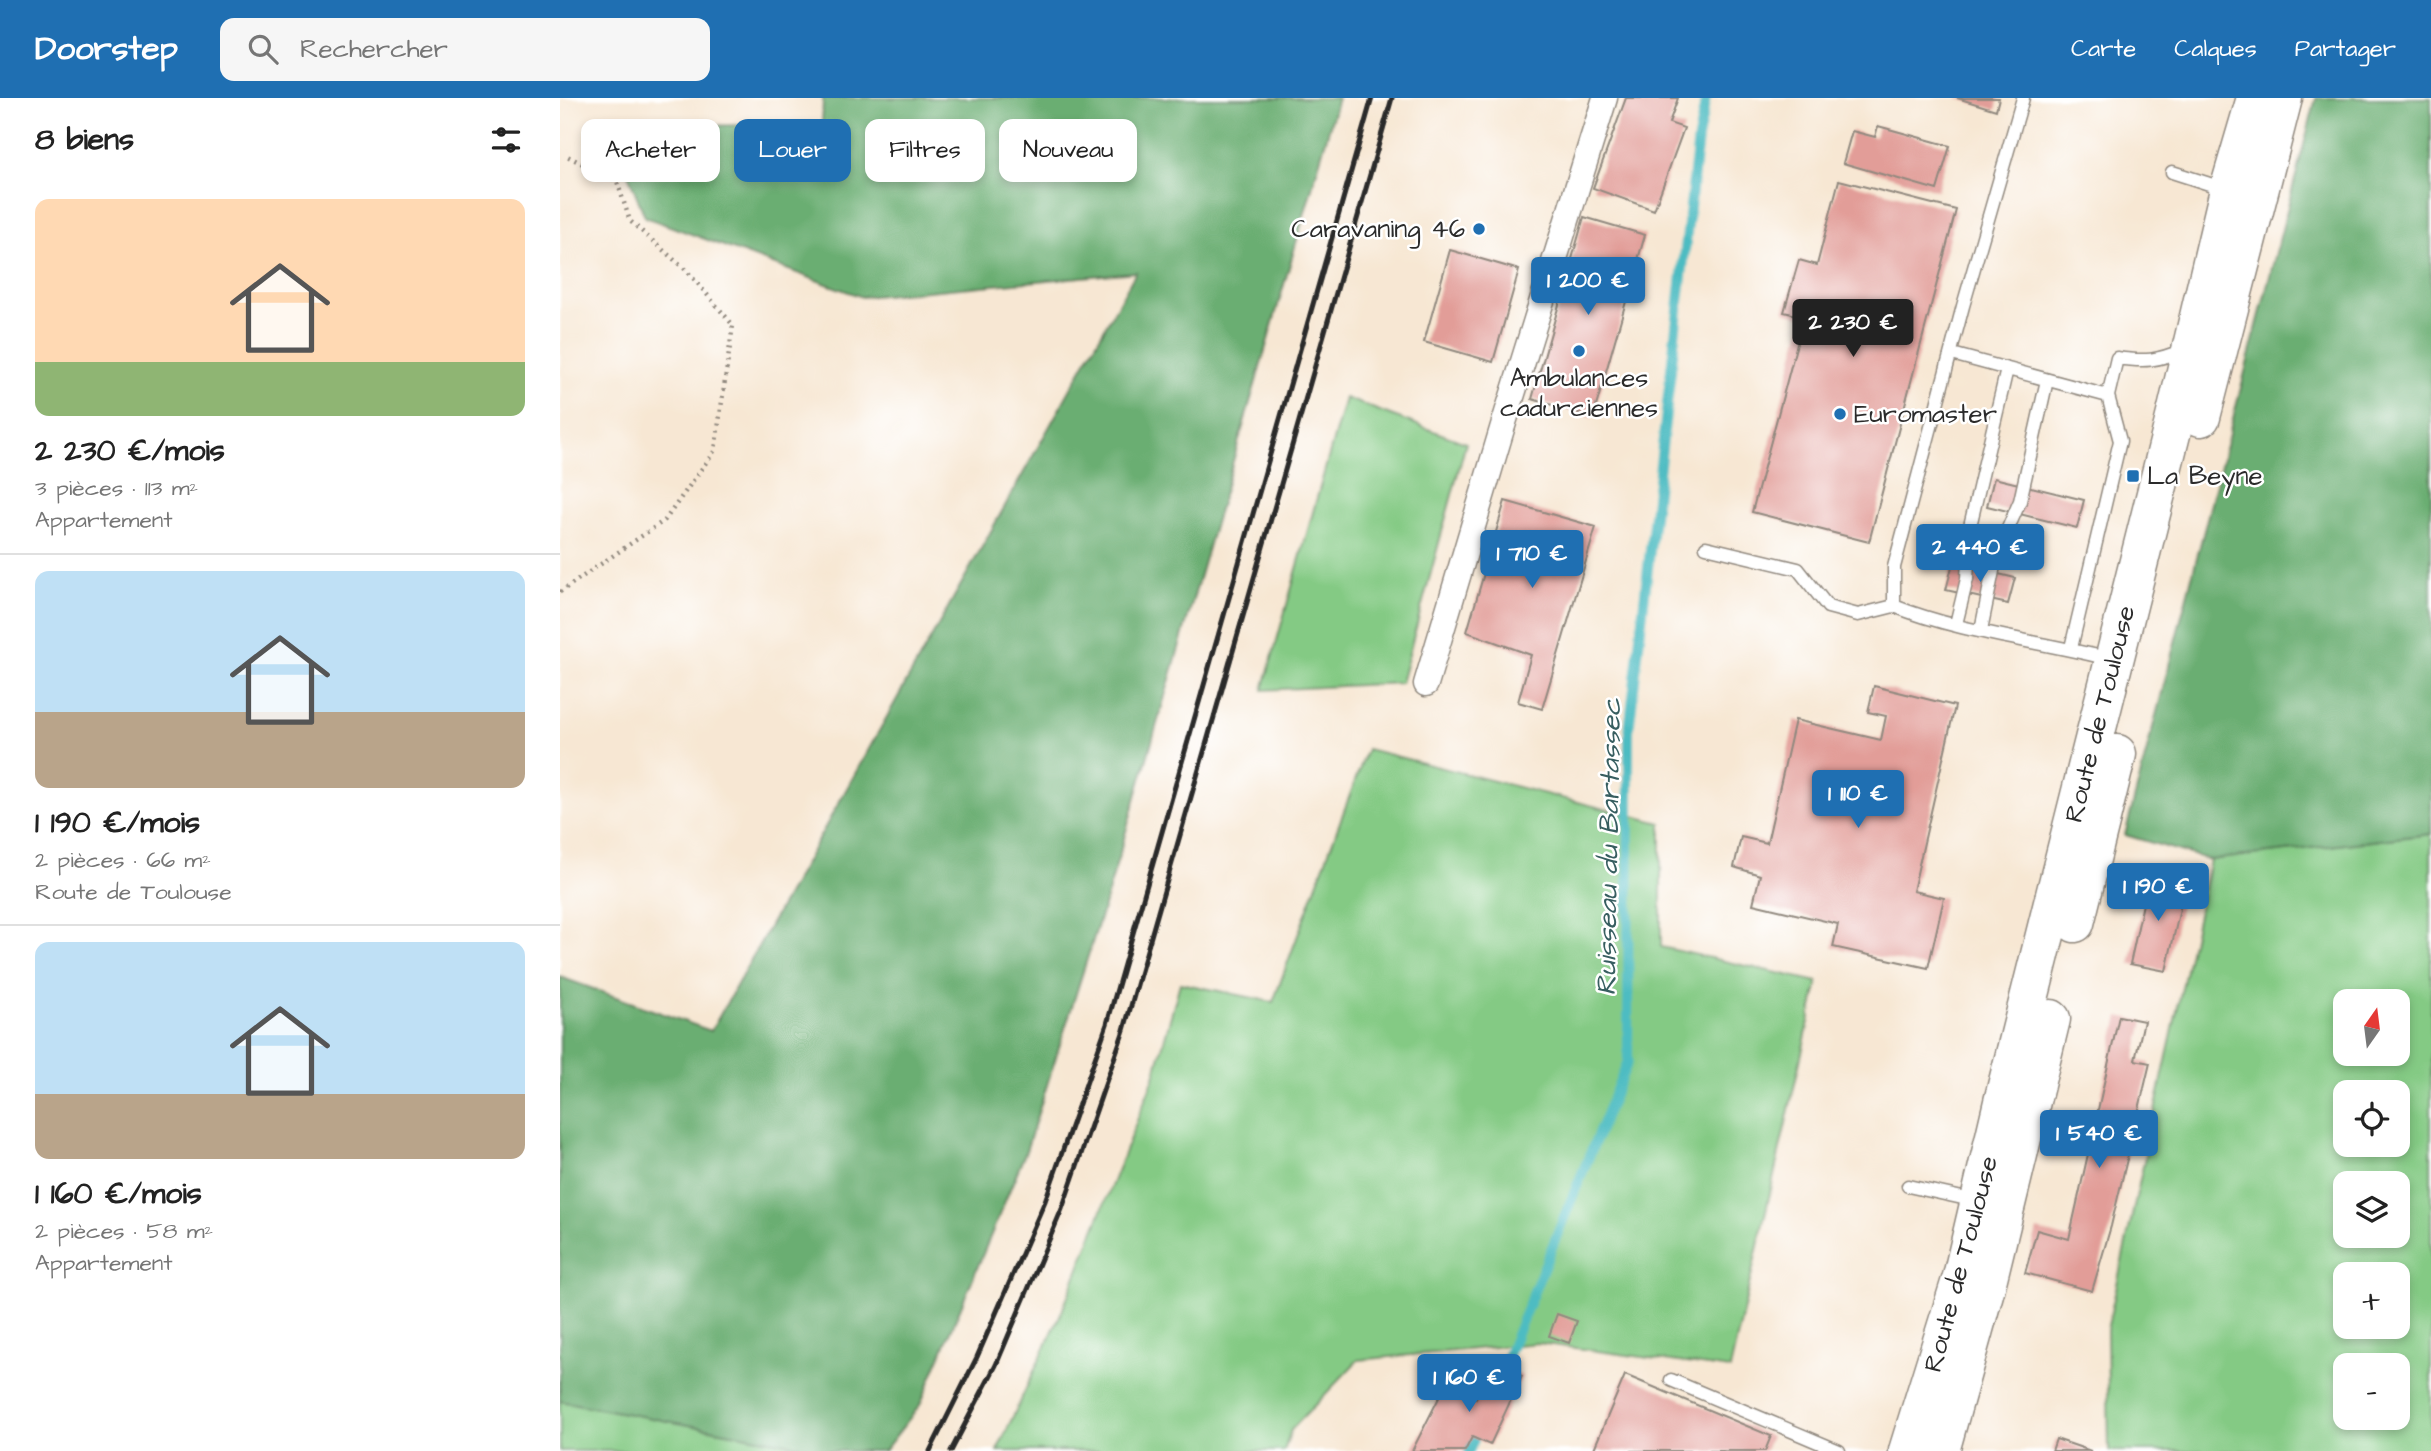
<!DOCTYPE html>
<html lang="fr">
<head>
<meta charset="utf-8">
<style>
  :root { --surface:#fff; --page:#f6f6f6; --text:#222; --muted:#767676; --line:#e0e0e0; --accent:#1f6fb2 }
  body { margin:0; font-family:"Architects Daughter",sans-serif; background:var(--page); color:var(--text); height:100vh; display:flex; flex-direction:column; font-size:26px; white-space:nowrap }
  * { box-sizing:border-box; margin:0 }
  p { font-size:23px; color:var(--muted) }
  .icon { flex:none; width:38px; height:38px; fill:none; stroke:currentColor; stroke-width:2; stroke-linecap:round; stroke-linejoin:round }
  .map { position:relative; flex:1; overflow:hidden }
  .drawer { display:flex; flex-direction:column; background:var(--surface); width:560px }
  .drawer>* { flex:none }
  .hud { position:absolute; left:21px; top:21px; width:665px; height:63px; display:flex; gap:14px }
  .needle { width:46px; rotate:14deg }
  .controls { position:absolute; left:1773px; top:891px; display:grid; gap:14px }
  .controls a { display:grid; place-items:center; width:77px; height:77px; border-radius:14px; background:var(--surface); box-shadow:0 4px 10px #0003; font-size:35px }
  .price { position:absolute; translate:-50% -60px; padding:0 16px; border-radius:7px; background:var(--accent); color:#fff; font-size:23px; line-height:46px; filter:drop-shadow(0 2px 4px #0008) }
  .price::after { content:''; position:absolute; left:50%; top:42px; width:21px; height:16px; margin-left:-10px; background:inherit; clip-path:polygon(0 0,100% 0,50% 100%) }
  .price.current { background:#222; color:#fff }
  ul { padding:0; list-style:none }
  li { display:grid; align-content:center; gap:14px; height:371px; padding:0 35px }
  li+li { border-top:2px solid var(--line) }
  li span { display:grid; place-items:center; height:217px; border-radius:14px; color:#555 }
  li>.icon { margin-inline-start:auto }
  span .icon { width:126px; height:126px; fill:#fffc; stroke-width:1 }
  li b { font-size:30px }
  h2 { display:flex; justify-content:space-between; align-items:center; height:84px; padding:0 35px; font-size:30px }
  .chip { padding:0 24px; border-radius:14px; background:var(--surface); box-shadow:0 4px 10px #0003; font-size:24px; line-height:63px }
  .chip.current { background:var(--accent); color:#fff }
  header { display:flex; align-items:center; gap:42px; box-sizing:border-box; height:98px; padding:0 35px; background:var(--accent); color:#fff }
  header strong { font-size:33px }
  nav { display:flex; gap:38px; margin-inline-start:auto; font-size:24px }
  .search { width:490px; height:63px; background:var(--page); display:flex; align-items:center; gap:18px; box-sizing:border-box; padding:0 24px; border-radius:14px; color:var(--muted); font-size:26px }
  main { display:flex; flex:1; min-height:0 }
  .map>svg:first-child { display:block }
  .green { fill:#84ca84; stroke:#587a58; stroke-width:2; fill-rule:evenodd }
  .forest { fill:#6bae72; stroke:#4b6c4e; stroke-width:2 }
  .lines { fill:none; stroke-linecap:round; stroke-linejoin:round }
  .stream { stroke:#4dbcc2; stroke-width:10 }
  .building { fill:#e29d98 }
  .service-casing { stroke:#91897f; stroke-width:15 }
  .minor-casing { stroke:#91897f; stroke-width:27 }
  .primary-casing { stroke:#91897f; stroke-width:41 }
  .path { stroke:#91897f; stroke-width:4.5; stroke-dasharray:2 5; stroke-linecap:butt }
  .service { stroke:#fff; stroke-width:12 }
  .minor { stroke:#fff; stroke-width:24 }
  .primary { stroke:#fff; stroke-width:38 }
  .rail { stroke:#2b2b2b; stroke-width:5 }
  .poi-dot { fill:#1f6fb2; stroke:#fff; stroke-width:2.5 }
  .labels { text-anchor:middle; dominant-baseline:central; stroke-width:5; stroke-linejoin:round; paint-order:stroke }
  .poi-label { font-size:26px; fill:#2b2b2b; stroke:#fff; text-anchor:start }
  .street-label { font-size:26px; fill:#2b2b2b; stroke:#fff }
  .water-label { font-size:28px; font-style:italic; fill:#375e60; stroke:#fff }
</style>
</head>
<body>
<header>
<strong>Doorstep</strong>
<div class="search"><svg class="icon" aria-label="search" viewBox="0 0 24 24"><circle cx="10" cy="10" r="6"/><path d="M15 15l6 6"/></svg>Rechercher</div>
<nav><a>Carte</a><a>Calques</a><a>Partager</a></nav>
</header>
<main>
<section class="drawer">
<h2>8 biens<svg class="icon" aria-label="filters" viewBox="0 0 24 24"><path d="M4 7h16M4 17h16"/><circle cx="9" cy="7" r="2"/><circle cx="15" cy="17" r="2"/></svg></h2>
<ul>
<li><span style="background:linear-gradient(#ffd9b3 75%,#8fb573 0)"><svg class="icon" aria-label="home" viewBox="0 0 24 24"><path d="M3 11l9-7 9 7M6 9v11h12V9"/></svg></span><div><b>2 230 €/mois</b><p>3 pièces · 113 m²</p><p>Appartement</p></div></li>
<li><span style="background:linear-gradient(#bfe0f5 65%,#b9a48a 0)"><svg class="icon" aria-label="home" viewBox="0 0 24 24"><path d="M3 11l9-7 9 7M6 9v11h12V9"/></svg></span><div><b>1 190 €/mois</b><p>2 pièces · 66 m²</p><p>Route de Toulouse</p></div></li>
<li><span style="background:linear-gradient(#bfe0f5 70%,#b9a48a 0)"><svg class="icon" aria-label="home" viewBox="0 0 24 24"><path d="M3 11l9-7 9 7M6 9v11h12V9"/></svg></span><div><b>1 160 €/mois</b><p>2 pièces · 58 m²</p><p>Appartement</p></div></li>
</ul>
</section>
<div class="map">
<svg width="1871" height="1353" viewBox="0 0 1871 1353">
  <rect width="100%" height="100%" fill="#fff"/>
  <filter id="ink" filterUnits="userSpaceOnUse"><feTurbulence type="fractalNoise" baseFrequency=".0143" numOctaves="2"/><feDisplacementMap in="SourceGraphic" scale="14" xChannelSelector="R" yChannelSelector="G"/><feConvolveMatrix kernelMatrix="1 2 1 2 8 2 1 2 1" color-interpolation-filters="sRGB"/></filter>
  <filter id="wash" filterUnits="userSpaceOnUse"><feTurbulence type="fractalNoise" baseFrequency=".00686" numOctaves="4" result="noise"/><feDisplacementMap in="SourceGraphic" scale="28" xChannelSelector="R" yChannelSelector="G"/><feGaussianBlur stdDeviation="1.57" result="paint"/><feColorMatrix in="noise" values="0 0 0 0 0 0 0 0 0 0 0 0 0 0 0 0 0 1.4 0 .05"/><feComposite in="paint" operator="in"/></filter>
  <g filter="url(#wash)">
    <rect width="100%" height="100%" fill="#f7e7d3"/>
    <path class="green" d="M785,300L906,345L841,585L703,592Z
      M807,651L1101,725V849L1258,884L1170,1271L978,1245L798,1262L731,1332L724,1353H437L502,1213L534,1132L594,979L620,885L713,904Z
      M1871,736V1353H1549L1547,1232L1650,762ZM1785,903H1838V956H1785ZM1785,994H1838V1046H1785ZM1838,1085V1138H1785V1085ZM1785,1176H1838V1228H1785ZM1785,1267H1838V1320H1785Z
      M0,1303L269,1353H0Z"/>
    <path class="forest" d="M263,0H778L549,792L466,1053L360,1307L324,1353H269L0,1303V879L151,933L576,174L302,199L85,119L50,30L262,25Z
      M1756,0H1871V736L1650,762L1565,737Z"/>
    <g class="lines">
      <path class="stream" d="M943,1269L1068,963L1069,633L1138,40L1146,0
        M909,1353L915,1339"/>
    </g>
    <g id="blocks">
      <path class="building" d="M1066,0H1118L1109,25L1124,30L1094,112L1033,90Z
        M1397,0H1439L1436,12Z
        M1318,28L1390,48L1377,92L1283,65L1292,33L1315,39Z
        M1279,82L1396,112L1309,444L1192,414L1244,219L1224,214L1239,162L1257,167Z
        M1024,119L1085,137L1033,319L972,301Z
        M890,152L959,172L933,264L864,244Z
        M1434,380L1524,402L1517,430L1427,408Z
        M945,403L1036,429L982,611L958,604L971,557L907,534Z
        M1393,465L1455,480L1448,506L1386,492Z
        M1314,588L1395,608L1353,793L1384,800L1368,870L1273,849L1278,826L1193,806L1200,777L1174,769L1181,739L1207,745L1235,622L1321,642L1326,618L1308,614Z
        M1589,778L1626,784L1606,873L1570,866Z
        M1559,918L1584,923L1575,962L1590,965L1551,1128L1532,1193L1465,1175L1477,1132L1509,1141Z
        M997,1216L1017,1223L1009,1245L989,1238Z
        M933,1265L962,1278L930,1347L912,1339L905,1353H852L887,1284L916,1300Z
        M1065,1277L1211,1338L1205,1353H1033Z
        M1496,1341L1531,1353H1492Z"/>
    </g>
  </g>
  <g filter="url(#ink)">
    <use href="#blocks" fill-opacity="0" stroke="#91897f" stroke-width="2"/>
    <g class="lines">
      <defs>
        <path id="service" d="M1463,0L1403,208L1334,469V508C1401,535 1480,543 1550,561
          M1612,74L1665,91
          M1392,256L1548,298L1557,260C1585,264 1597,263 1623,252
          M1146,449L1238,471L1268,509L1298,517L1334,508
          M1396,526L1407,481L1410,428L1447,271
          M1421,532L1436,458L1460,403L1487,282
          M1511,550L1560,343L1548,298
          M1348,1088L1416,1103
          M1111,1282L1279,1353"/>
        <path id="minor" d="M866,586L942,331L1045,0"/>
        <path id="primary" d="M1641,319L1723,0
          M1515,825L1557,656
          M1348,1353L1402,1179L1443,1004L1616,316L1669,92L1696,0
          M1380,1353L1426,1188L1491,921"/>
      </defs>
      <use href="#service" class="service-casing"/>
      <use href="#minor" class="minor-casing"/>
      <use href="#primary" class="primary-casing"/>
      <path class="path" d="M0,494L105,422L155,352L173,227L127,173L70,123L57,83L5,57"/>
      <use href="#service" class="service"/>
      <use href="#minor" class="minor"/>
      <use href="#primary" class="primary"/>
      <path class="rail" d="M370,1353L417,1259L485,1103L547,926L812,0
        M391,1353L436,1267L502,1111L564,932L832,0"/>
    </g>
  </g>
  <g class="poi-dot">
    <circle cx="919" cy="131" r="7"/>
    <circle cx="1019" cy="253" r="7"/>
    <circle cx="1280" cy="316" r="7"/>
    <rect x="1566" y="371" width="14" height="14" rx="3.5"/>
  </g>
  <g class="labels">
    <g class="poi-label">
      <text x="905" y="131" text-anchor="end">Caravaning 46</text>
      <text x="1019" y="280" text-anchor="middle">Ambulances<tspan x="1019" dy="30">cadurciennes</tspan></text>
      <text x="1294" y="316">Euromaster</text>
      <text x="1587" y="378">La Beyne</text>
    </g>
    <g class="street-label">
      <text transform="translate(1540 616) rotate(-76)">Route de Toulouse</text>
      <text transform="translate(1401 1166) rotate(-75)">Route de Toulouse</text>
    </g>
    <g class="water-label">
      <text transform="translate(1049 749) rotate(-89)">Ruisseau du Bartassec</text>
    </g>
  </g>
</svg>
<div class="controls">
<a><svg class="needle" viewBox="-14 -14 28 28"><path d="M0-13l5 13h-10z" fill="#e53935"/><path d="M0 13l5-13h-10z" fill="#767676"/></svg></a>
<a><svg class="icon" aria-label="locate" viewBox="0 0 24 24"><circle cx="12" cy="12" r="6"/><path d="M12 2v4M12 18v4M2 12h4M18 12h4"/></svg></a>
<a><svg class="icon" aria-label="layers" viewBox="0 0 24 24"><path d="M12 4l9 5-9 5-9-5zM3 14l9 5 9-5"/></svg></a>
<a>+</a>
<a>−</a>
</div>
<b class="price" style="left:1028px;top:219px">1 200 €</b>
<b class="price current" style="left:1293px;top:261px">2 230 €</b>
<b class="price" style="left:1420px;top:486px">2 440 €</b>
<b class="price" style="left:972px;top:492px">1 710 €</b>
<b class="price" style="left:1298px;top:732px">1 110 €</b>
<b class="price" style="left:1598px;top:825px">1 190 €</b>
<b class="price" style="left:1539px;top:1072px">1 540 €</b>
<b class="price" style="left:909px;top:1316px">1 160 €</b>
<div class="hud">
<a class="chip">Acheter</a>
<a class="chip current">Louer</a>
<a class="chip">Filtres</a>
<a class="chip">Nouveau</a>
</div>
</div>
</main>
</body>
</html>
